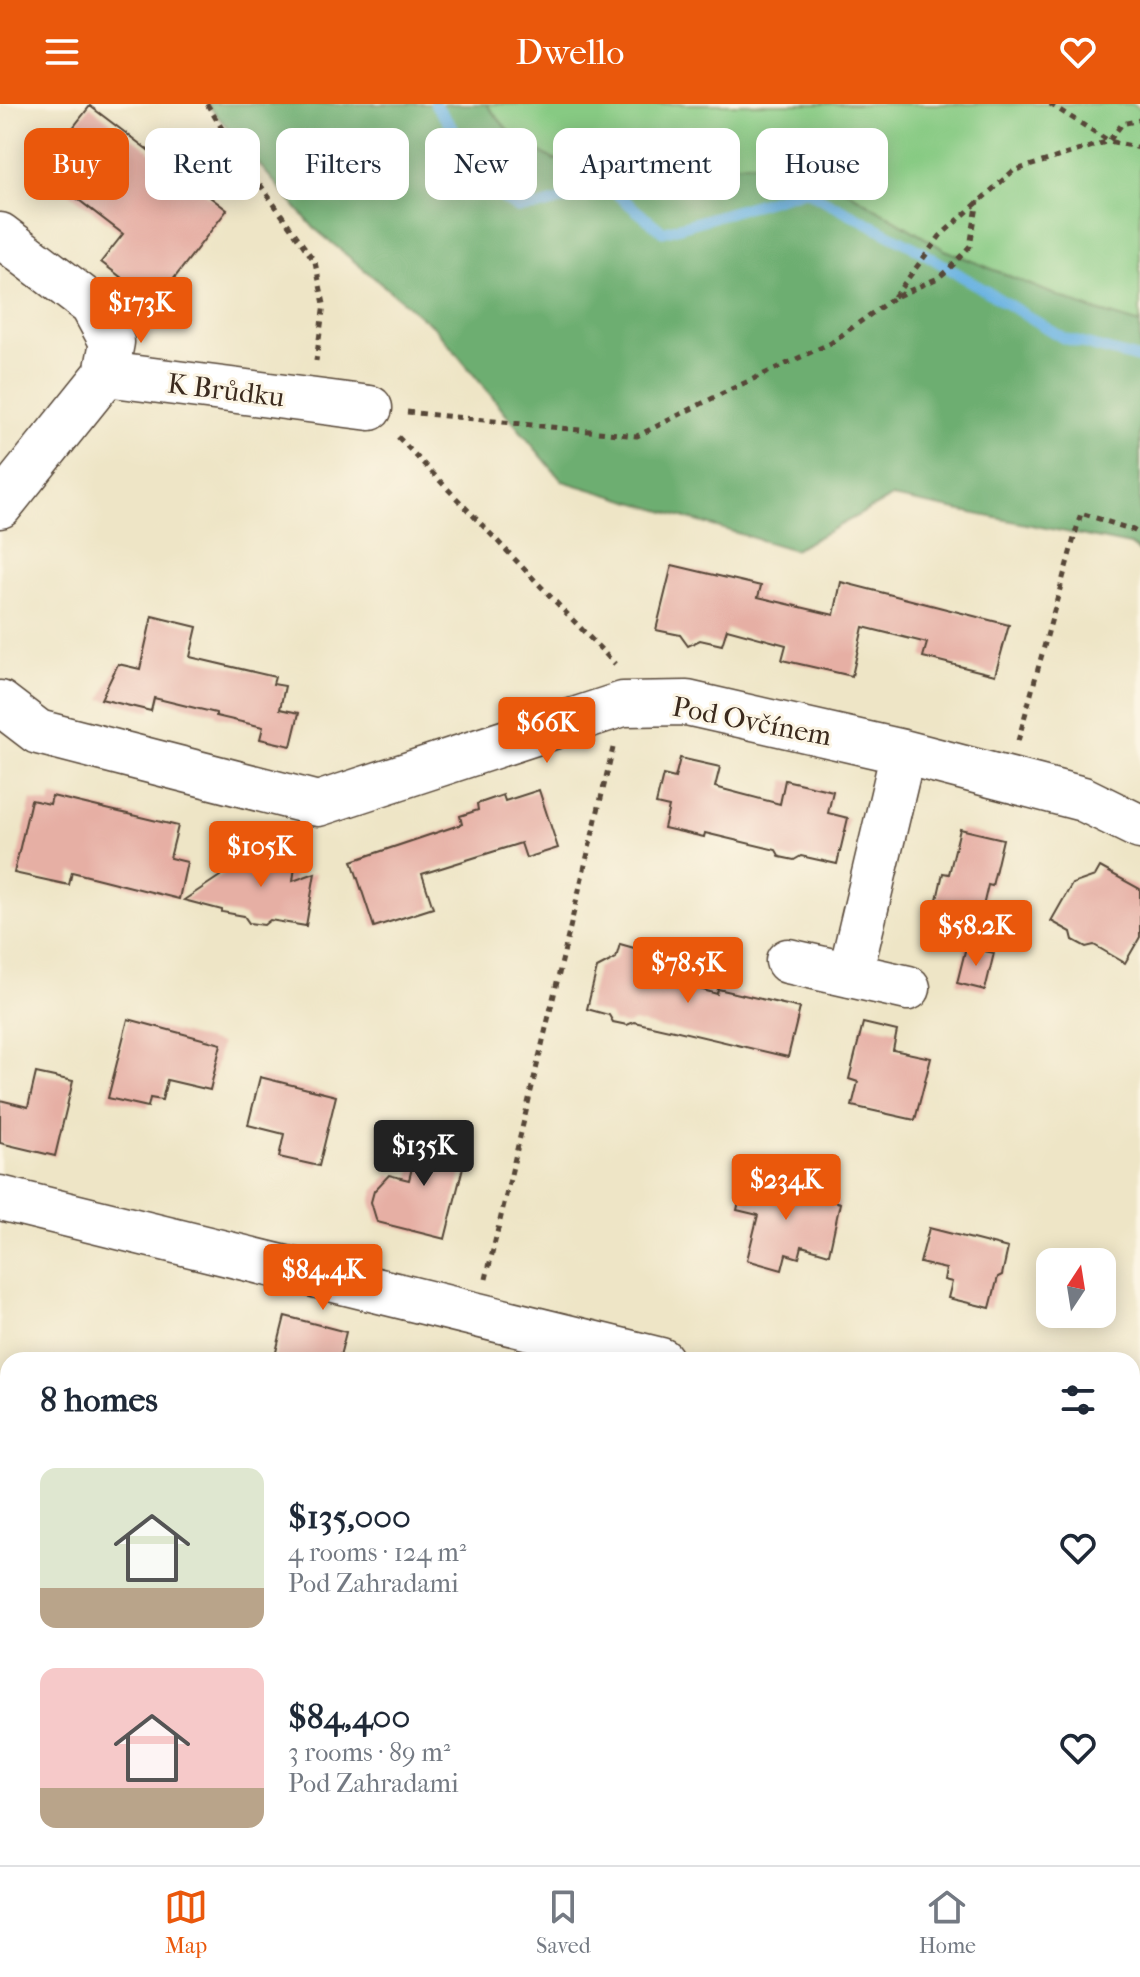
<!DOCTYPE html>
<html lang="en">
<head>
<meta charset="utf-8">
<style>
  :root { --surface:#fff; --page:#f2f2f3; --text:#1f2937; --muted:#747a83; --line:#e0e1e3; --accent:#ea580c }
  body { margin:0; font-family:"IM FELL French Canon",serif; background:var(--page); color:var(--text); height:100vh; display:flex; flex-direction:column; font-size:30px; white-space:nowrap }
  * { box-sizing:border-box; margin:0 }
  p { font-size:26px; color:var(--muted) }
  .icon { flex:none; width:44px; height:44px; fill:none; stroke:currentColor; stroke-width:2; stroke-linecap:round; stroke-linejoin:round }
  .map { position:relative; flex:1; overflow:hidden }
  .side { position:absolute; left:0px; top:1248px; width:1140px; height:514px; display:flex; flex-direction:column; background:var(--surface); border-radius:24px 24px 0 0; box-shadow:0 4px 20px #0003 }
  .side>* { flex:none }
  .banner { position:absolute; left:24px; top:24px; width:1092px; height:72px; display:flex; gap:16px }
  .needle { width:52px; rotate:12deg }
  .tools { position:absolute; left:1036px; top:1144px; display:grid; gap:16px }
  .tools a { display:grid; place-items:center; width:80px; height:80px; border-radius:16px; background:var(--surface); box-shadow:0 4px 20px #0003; font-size:40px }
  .price { position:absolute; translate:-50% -68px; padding:0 18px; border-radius:8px; background:var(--accent); color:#fff; font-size:26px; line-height:52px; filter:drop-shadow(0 2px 4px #0008) }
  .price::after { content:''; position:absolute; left:50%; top:48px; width:24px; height:18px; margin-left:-12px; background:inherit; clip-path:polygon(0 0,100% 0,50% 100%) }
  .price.current { background:#222; color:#fff }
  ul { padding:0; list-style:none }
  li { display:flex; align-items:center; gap:24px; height:200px; padding:0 40px }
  li span { display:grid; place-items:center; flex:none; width:224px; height:160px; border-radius:16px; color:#555 }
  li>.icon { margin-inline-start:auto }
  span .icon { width:96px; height:96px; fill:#fffc; stroke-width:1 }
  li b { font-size:34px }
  h2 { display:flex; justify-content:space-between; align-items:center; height:96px; padding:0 40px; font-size:34px }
  .tag { padding:0 28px; border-radius:16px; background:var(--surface); box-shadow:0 4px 20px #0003; font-size:28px; line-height:72px }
  .tag.current { background:var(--accent); color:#fff }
  header { display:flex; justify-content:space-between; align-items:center; height:104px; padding:0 40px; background:var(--accent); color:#fff; font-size:36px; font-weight:600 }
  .menu { display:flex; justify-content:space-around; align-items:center; height:112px; border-top:2px solid var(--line); background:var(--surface); font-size:22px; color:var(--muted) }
  .menu a { display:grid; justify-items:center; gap:4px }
  .menu .current { color:var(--accent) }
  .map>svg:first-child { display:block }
  .green { fill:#87ca83; stroke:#617a50; stroke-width:2 }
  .forest { fill:#6dae71; stroke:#546c48; stroke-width:2 }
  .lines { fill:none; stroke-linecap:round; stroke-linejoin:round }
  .stream { stroke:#6ab3e2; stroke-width:11 }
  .building { fill:#e6afa4 }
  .minor-casing { stroke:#564637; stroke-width:47 }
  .path { stroke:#564637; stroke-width:5; stroke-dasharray:6 6; stroke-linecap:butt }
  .minor { stroke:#fff; stroke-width:44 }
  .labels { text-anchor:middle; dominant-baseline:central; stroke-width:6; stroke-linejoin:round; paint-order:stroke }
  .street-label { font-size:28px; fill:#3b2a1e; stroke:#fcf5e5 }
</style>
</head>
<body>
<header><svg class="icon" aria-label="menu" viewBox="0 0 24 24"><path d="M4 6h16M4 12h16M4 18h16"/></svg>Dwello<svg class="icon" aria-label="heart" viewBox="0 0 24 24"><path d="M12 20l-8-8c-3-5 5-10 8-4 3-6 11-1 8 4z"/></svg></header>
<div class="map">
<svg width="1140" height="1761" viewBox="0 0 1140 1761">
  <rect width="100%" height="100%" fill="#fcf5e5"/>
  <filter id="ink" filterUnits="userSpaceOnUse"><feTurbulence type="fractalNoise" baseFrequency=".0125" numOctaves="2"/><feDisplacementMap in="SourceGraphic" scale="16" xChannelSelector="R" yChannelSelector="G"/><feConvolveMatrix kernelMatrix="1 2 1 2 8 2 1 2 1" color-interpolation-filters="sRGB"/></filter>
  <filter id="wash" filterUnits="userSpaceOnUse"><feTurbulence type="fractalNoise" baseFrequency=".006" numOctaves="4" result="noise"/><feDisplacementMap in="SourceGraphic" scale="32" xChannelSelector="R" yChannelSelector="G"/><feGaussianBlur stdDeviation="1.8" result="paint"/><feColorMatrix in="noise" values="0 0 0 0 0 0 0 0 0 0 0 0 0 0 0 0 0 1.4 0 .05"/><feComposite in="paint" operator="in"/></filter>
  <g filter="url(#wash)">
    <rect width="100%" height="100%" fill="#eee5c6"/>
    <path class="green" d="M486,0H1132L1140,5V220L1087,204L945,146L807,63L751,59L678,66L641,60L593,56H554L512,31Z"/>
    <path class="forest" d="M207,0H486L512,31L554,56H593L641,60L678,66L751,59L807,63L945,146L1087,204L1140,220V448L1130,441L892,393L794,446L562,377L436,225L314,124Z"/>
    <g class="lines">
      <path class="stream" d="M435,0L504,95L518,104L539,102L609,84L663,128L805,86L919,146L1063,234L1140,255"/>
    </g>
    <g id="blocks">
      <path class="building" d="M90,2L227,106L155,199L101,158L123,130L62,83L83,56L61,39Z
        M672,461L761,482L758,493L834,511L841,478L1009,521L995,571L923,553L927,539L863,523L852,572L782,556L786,541L727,525L722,541L700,536L688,542L680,531L656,526Z
        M152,512L197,523L190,553L275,573L273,580L285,582L280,605L299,609L291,642L260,635L263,623L216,612V609L154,594L151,607L101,595L118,560L140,565Z
        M680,654L720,663L715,683L780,700L785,676L833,687L828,709L848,714L837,760L801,752L794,756L780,753L776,746L705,729L704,733L664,724L669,703L656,700L663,671L675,674Z
        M539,686L558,744L526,754L521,739L422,770L433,804L374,823L352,757L462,720L460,712L478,706L477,700L503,691L505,697Z
        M52,692L178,722L170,754L187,758L179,795L72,768L69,781L14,769L31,696L50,700Z
        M960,725L1003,735L992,782L988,781L981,811L936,800L943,769L949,770Z
        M249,741L297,749L293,777L315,769L306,822L270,816L264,821L249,819L244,812L222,808V806L184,796L247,754Z
        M1100,763L1140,785V833L1125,859L1094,841L1086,843L1073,836L1071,828L1051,817L1072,780L1095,772Z
        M620,840L666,853L661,874L717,890L718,885L800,904L788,953L670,925L669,926L634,918L627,921L613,918L609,911L587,905L597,864L616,854Z
        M966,843L994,849L985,886L957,879Z
        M128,915L221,940L210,986L167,976L162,996L150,994L148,1003L108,994Z
        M863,919L897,927L893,946L931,954L915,1016L852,1002L858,978L849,975Z
        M36,969L73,977L55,1052L0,1039V996L28,1003Z
        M260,973L336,992L319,1062L279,1053L284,1030L248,1021Z
        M421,1027L469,1039L445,1135L377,1118L371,1098L374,1087L389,1071L409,1076Z
        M745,1072L840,1099L829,1150L802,1142L799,1154L786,1150L782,1166L747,1156L758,1111L737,1106Z
        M929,1124L1008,1144L1002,1171L998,1173L990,1204L948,1194L952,1178L944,1176L946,1165L920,1159Z
        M285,1212L346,1228L339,1256H274Z"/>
    </g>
  </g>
  <g filter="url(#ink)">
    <use href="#blocks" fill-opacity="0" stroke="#564637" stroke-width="2"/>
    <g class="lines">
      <defs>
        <path id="minor" d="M0,131L92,201L112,238L106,270
          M0,402L106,270L370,304
          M0,599L38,628L318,700L623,600L687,599L903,648L1083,695L1140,723
          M788,857L908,884
          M850,871L903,648
          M0,1094L661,1256
          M1132,1369L1140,1371
          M0,1475L8,1477
          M767,1754L781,1761"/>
      </defs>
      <use href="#minor" class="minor-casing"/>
      <path class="path" d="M207,0L232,41L315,158L324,200L316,257
        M1050,0L1109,37L1140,44
        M894,193L940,132L1013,67L1109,37L1122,20L1140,16
        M407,308L637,332L723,289L831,239L893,194L938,174L950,164L970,142L978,97
        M398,333L615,560
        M1018,637L1081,409L1133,426L1140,430
        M486,1175L613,644"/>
      <use href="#minor" class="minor"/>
    </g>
  </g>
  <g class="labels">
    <g class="street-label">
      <text transform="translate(226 286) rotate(7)">K Brůdku</text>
      <text transform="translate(752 617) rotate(11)">Pod Ovčínem</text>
    </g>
  </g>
</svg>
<div class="tools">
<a><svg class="needle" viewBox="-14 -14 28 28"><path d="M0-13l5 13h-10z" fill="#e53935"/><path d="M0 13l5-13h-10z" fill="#747a83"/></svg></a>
</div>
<b class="price" style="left:141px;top:241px">$173K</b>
<b class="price" style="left:547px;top:661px">$66K</b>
<b class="price" style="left:261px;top:785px">$105K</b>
<b class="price" style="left:976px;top:864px">$58.2K</b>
<b class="price" style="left:688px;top:901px">$78.5K</b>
<b class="price current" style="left:424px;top:1084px">$135K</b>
<b class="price" style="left:786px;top:1118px">$234K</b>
<b class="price" style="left:323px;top:1208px">$84.4K</b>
<div class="banner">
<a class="tag current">Buy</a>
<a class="tag">Rent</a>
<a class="tag">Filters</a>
<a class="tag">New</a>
<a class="tag">Apartment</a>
<a class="tag">House</a>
</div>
<section class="side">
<h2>8 homes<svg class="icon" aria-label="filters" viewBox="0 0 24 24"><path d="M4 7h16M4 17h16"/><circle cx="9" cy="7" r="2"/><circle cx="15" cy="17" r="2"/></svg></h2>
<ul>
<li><span style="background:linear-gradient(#dfe7d0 75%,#b9a48a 0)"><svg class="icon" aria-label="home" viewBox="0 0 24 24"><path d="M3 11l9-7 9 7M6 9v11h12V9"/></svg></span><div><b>$135,000</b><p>4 rooms · 124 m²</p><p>Pod Zahradami</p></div><svg class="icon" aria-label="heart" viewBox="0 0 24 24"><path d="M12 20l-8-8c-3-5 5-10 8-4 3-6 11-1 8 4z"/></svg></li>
<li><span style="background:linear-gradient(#f6c9c9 75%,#b9a48a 0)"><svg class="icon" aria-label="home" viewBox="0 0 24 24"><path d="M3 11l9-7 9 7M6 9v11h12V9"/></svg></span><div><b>$84,400</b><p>3 rooms · 89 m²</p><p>Pod Zahradami</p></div><svg class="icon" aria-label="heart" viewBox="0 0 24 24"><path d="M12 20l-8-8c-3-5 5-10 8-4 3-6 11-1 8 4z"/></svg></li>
</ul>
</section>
</div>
<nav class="menu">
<a class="current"><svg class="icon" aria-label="map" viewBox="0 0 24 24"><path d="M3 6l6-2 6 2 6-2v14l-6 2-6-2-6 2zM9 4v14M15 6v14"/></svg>Map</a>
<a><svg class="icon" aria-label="saved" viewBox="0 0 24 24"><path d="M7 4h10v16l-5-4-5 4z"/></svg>Saved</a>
<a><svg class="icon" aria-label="home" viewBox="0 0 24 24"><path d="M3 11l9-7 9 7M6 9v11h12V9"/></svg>Home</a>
</nav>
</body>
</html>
